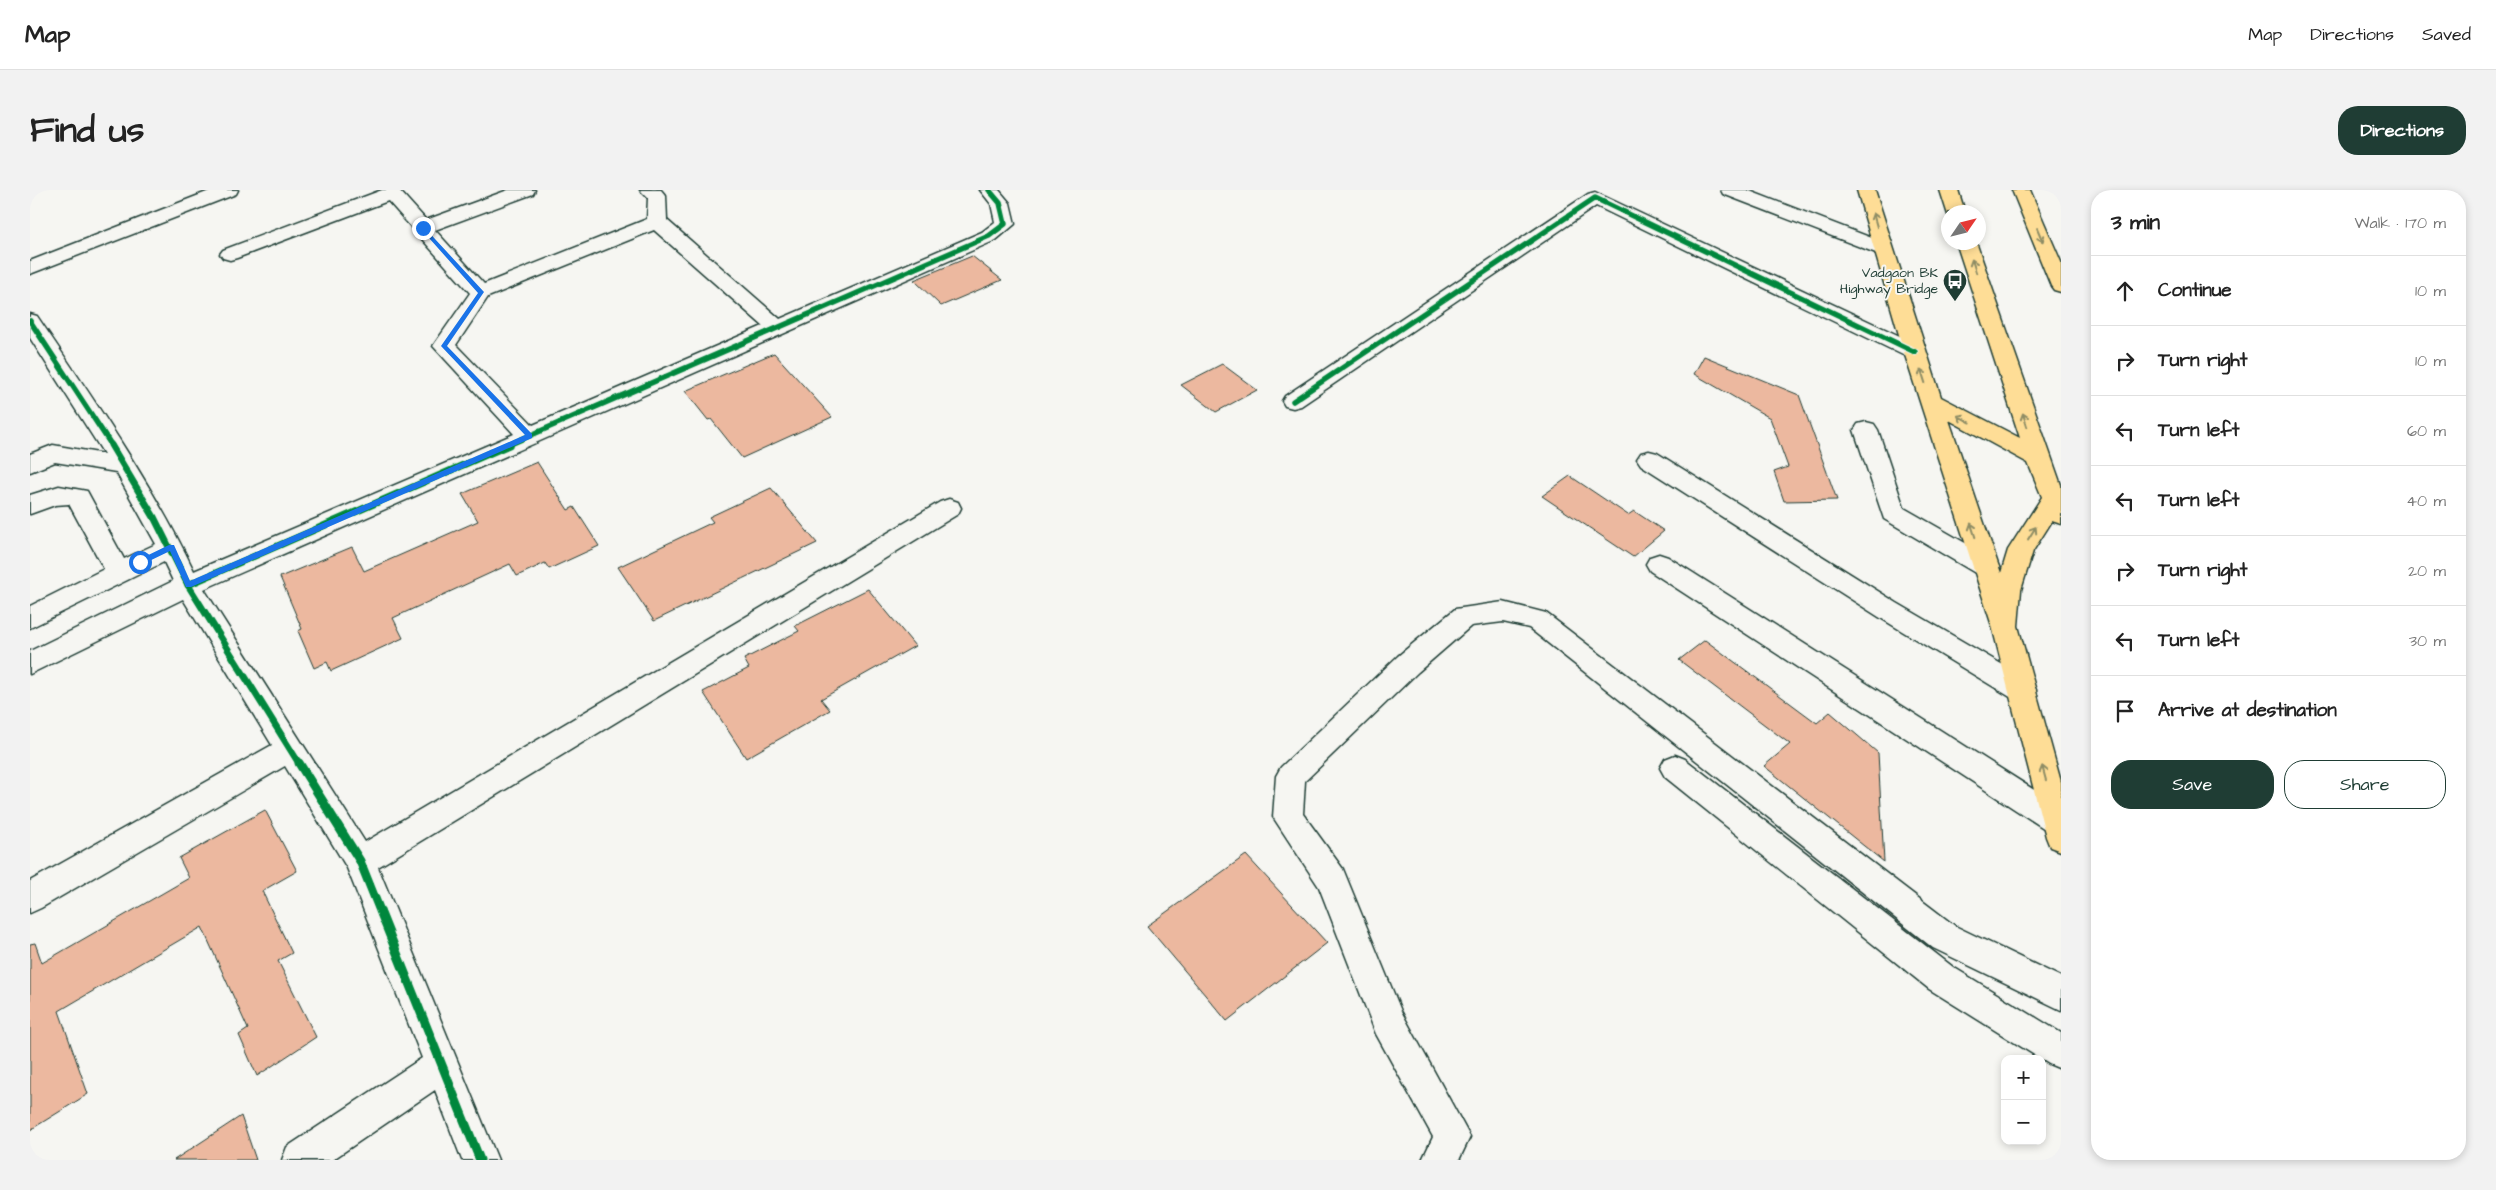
<!DOCTYPE html>
<meta charset="utf-8">
<style>
body{margin:0;font-family:"Architects Daughter",sans-serif;background:#f2f2f2;color:#222}
.controls{position:absolute;right:15px;bottom:15px;display:grid;overflow:hidden;border-radius:10px;box-shadow:0 2px 8px #0003}
.controls button{width:45px;height:45px;display:grid;place-items:center;padding:0;border:0;border-bottom:1px solid #e0e0e0;background:#fff;color:#222;font:25px sans-serif}
.compass{position:absolute;left:1911px;top:15px;width:45px;height:45px;border-radius:50%;background:#fff;box-shadow:0 2px 8px #0003;rotate:55deg}
.stop{position:absolute;width:15px;height:15px;margin:-11px;border:4px solid #1a73e8;border-radius:50%;background:#fff}
.stop.end{background:#1a73e8;border-color:#fff;box-shadow:0 1px 5px #0008}
.list{margin:0;padding:0;list-style:none}
h2{display:flex;justify-content:space-between;align-items:center;height:65px;margin:0;padding:0 20px;font-size:21px}
h2 small{font-size:16px;font-weight:400;color:#767676}
.list li{display:grid;grid-template-columns:32px 1fr auto;gap:15px;align-items:center;box-sizing:border-box;height:70px;padding:0 20px;border-top:1px solid #e0e0e0}
.list b{display:block;font-size:19px;white-space:nowrap}
.list em{font-size:16px;font-style:normal;color:#767676}
.actions{display:flex;gap:10px;padding:15px 20px}
.actions a{flex:1;padding:11px 0;border:1px solid #1f3d34;border-radius:20px;text-align:center;font-size:18px;color:#1f3d34}
.actions .main{background:#1f3d34;color:#fff}
.icon{flex:none;width:28px;height:28px;fill:none;stroke:currentColor;stroke-width:2;stroke-linecap:round;stroke-linejoin:round}
.map{position:relative;flex:none;width:2031px;height:970px;overflow:hidden;border-radius:20px}
header{display:flex;align-items:center;gap:30px;box-sizing:border-box;height:70px;padding:0 25px;background:#fff;border-bottom:1px solid #e0e0e0}
header strong{font-size:24px}
nav{display:flex;gap:28px;margin-inline-start:auto;font-size:18px}
.intro{display:flex;align-items:center;justify-content:space-between;box-sizing:border-box;height:120px;padding:0 30px}
h1{margin:0;font-size:35px}
.button{padding:12px 22px;border-radius:20px;background:#1f3d34;color:#fff;font-size:18px;font-weight:700}
main{display:flex;gap:30px;padding:0 30px}
aside{flex:1;background:#fff;border-radius:20px;box-shadow:0 2px 8px #0003}
.map>svg:first-child{display:block}
.building{fill:#ecb89f;stroke:#1f3d34}
.lines{fill:none;stroke-linecap:round;stroke-linejoin:round}
.minor-casing{stroke:#1f3d34;stroke-width:3}
.highway-casing{stroke:#1f3d34;stroke-width:3}
.minor{fill:#f6f6f2;fill-rule:evenodd}
.highway{fill:#fedd96;fill-rule:evenodd}
.cycleway-far2-casing{stroke:#f6f6f2;stroke-width:8}
.cycleway-far1-casing{stroke:#f6f6f2;stroke-width:10}
.cycleway-casing{stroke:#f6f6f2;stroke-width:12}
.cycleway-far2{stroke:#00873e;stroke-width:5.5}
.cycleway-far1{stroke:#00873e;stroke-width:7}
.cycleway{stroke:#00873e;stroke-width:9}
.oneway{stroke:#8e8d65}
.route{fill:#1a73e8}
.labels{text-anchor:middle;dominant-baseline:central;stroke-width:4;stroke-linejoin:round;paint-order:stroke}
.far-poi-label{font-size:14px;fill:#1f3d34;stroke:#f6f6f2;text-anchor:end}
</style>
<header>
<strong>Map</strong>
<nav><a>Map</a><a>Directions</a><a>Saved</a></nav>
</header>
<div class="intro"><h1>Find us</h1><a class="button">Directions</a></div>
<main>
<div class="map">
<svg width="2031" height="970" viewBox="0 0 2031 970">
<rect width="100%" height="100%" fill="#f6f6f2"/>
<filter id="ink" filterUnits="userSpaceOnUse"><feTurbulence type="fractalNoise" baseFrequency=".02" numOctaves="2"/><feDisplacementMap in="SourceGraphic" scale="10" xChannelSelector="R" yChannelSelector="G"/><feConvolveMatrix kernelMatrix="1 2 1 2 8 2 1 2 1" color-interpolation-filters="sRGB"/></filter>
<g filter="url(#ink)">
<g class="building">
<polygon points="942,66 972,90 911,116 884,90"/>
<polygon points="744,163 802,227 712,268 681,229 678,230 655,201"/>
<polygon points="1674,166 1769,205 1807,310 1754,311 1744,282 1758,277 1740,228 1664,184"/>
<polygon points="1192,174 1227,200 1186,222 1151,195"/>
<polygon points="507,272 538,320 544,317 569,356 519,379 515,373 487,386 480,374 363,428 373,448 301,481 297,472 284,478 268,441 272,439 250,387 322,357 334,381 448,331 432,304"/>
<polygon points="1540,286 1598,325 1604,321 1634,341 1603,367 1512,306"/>
<polygon points="741,298 787,353 624,431 588,377 683,332 679,327"/>
<polygon points="838,399 885,456 791,509 800,520 716,568 673,502 719,478 714,469 769,441 765,436"/>
<polygon points="1675,450 1787,533 1800,522 1848,563 1854,672 1734,576 1760,554 1649,470"/>
<polygon points="235,620 267,681 232,701 262,763 248,771 286,847 227,886 209,845 218,839 172,737 29,821 58,904 0,940 0,754 5,753 12,773 159,688 149,668"/>
<polygon points="1216,665 1297,753 1197,831 1117,736"/>
<polygon points="211,926 226,970 144,970"/>
</g>
<g class="lines">
<defs>
<g id="minor">
<polygon points="182,0 208,0 206,4 0,84 0,71"/>
<path d="M352,0H369L396,30L478,0H505L503,4L405,40L454,94L617,29L618,8L610,0H631L636,6L637,30L750,129L952,42L965,32L961,14L950,0H969L980,13L985,34L966,50L174,399L335,652L910,312L919,309L928,312L931,318L928,324L348,677L468,970H432L405,900L302,970H252L257,957L392,868L317,678L255,576L11,718L0,723V691L242,555L153,409L0,484V461L143,391L134,372L0,438V416L74,379L39,314L25,315L0,324V305L29,296L57,301L94,369L126,354L86,282L25,272L0,282V264L23,255L74,264L0,148V124L7,126C63,209 122,293 164,381L484,244L403,156L440,103L358,11L207,68L200,70L193,68L190,64L193,60ZM624,40L733,136L503,235L426,155L458,107Z"/>
<polygon points="1691,0 1717,0 1860,55 1863,59 1860,63 1846,63 1693,4"/>
<polygon points="1565,2 1893,157 1896,162 1893,167 1885,169 1877,167 1566,16 1271,216 1263,218 1255,216 1252,211 1255,206 1558,4"/>
<polygon points="1836,232 1844,234 1848,240 1874,318 1965,370 1969,377 1965,384 1956,387 1947,384 1854,329 1824,240 1828,234"/>
<polygon points="1619,261 1627,263 1867,413 2002,492 2006,500 2002,508 1992,511 1982,508 1849,427 1611,275 1607,269 1611,263"/>
<polygon points="1629,364 1638,367 2031,617 2031,641 2026,643 2015,639 1620,381 1616,374 1620,367"/>
<polygon points="1473,412 1516,423 1925,736 2031,787 2031,820 1903,758 1499,438 1473,432 1441,436 1388,482 1275,591 1273,624 1313,679 1371,821 1440,947 1429,970 1392,970 1403,947 1346,844 1289,697 1243,627 1246,586 1251,577 1368,466 1425,419"/>
<polygon points="1645,565 1655,569 1923,777 2031,843 2031,879 2019,874 1899,799 1635,587 1630,578 1635,569"/>
</g>
<g id="highway">
<path d="M1827,0H1845L1911,207L1990,248L1926,52H1946L2031,295V334L2022,331L2003,361L1991,400L1988,436L2031,592V661L2020,657L2016,647L1962,436L1874,162ZM1919,230L1998,273L2012,307L1978,360L1971,383Z"/>
<polygon points="1910,0 1928,0 1935,22 1918,22 1918,25"/>
<polygon points="1982,0 2000,0 2031,72 2031,102 2024,100 2021,96"/>
</g>
</defs>
<use href="#minor" class="minor-casing"/>
<use href="#highway" class="highway-casing"/>
<use href="#minor" class="minor"/>
<use href="#highway" class="highway"/>
<defs>
<g id="cycleway-far2">
<polyline points="0,131 82,256"/>
<polyline points="1263,211 1565,8 1885,162"/>
<polyline points="476,256 959,46 975,34 970,13 959,0"/>
</g>
<g id="cycleway-far1">
<polyline points="81,255 124,327 158,395 270,575"/>
<polyline points="158,395 479,255"/>
</g>
<polyline id="cycleway" points="269,573 330,671 450,970"/>
</defs>
<use href="#cycleway-far2" class="cycleway-far2-casing"/>
<use href="#cycleway-far1" class="cycleway-far1-casing"/>
<use href="#cycleway" class="cycleway-casing"/>
<use href="#cycleway-far2" class="cycleway-far2"/>
<use href="#cycleway-far1" class="cycleway-far1"/>
<use href="#cycleway" class="cycleway"/>
</g>
<defs><path id="oneway-shaft" d="M-6 0H5M1.5-3L5.5 0L1.5 3" fill="none" stroke-width="1.6" stroke-linecap="round" stroke-linejoin="round" transform="scale(1.25)"/></defs>
<g class="oneway">
<use href="#oneway-shaft" transform="translate(1845 30) rotate(-106)"/>
<use href="#oneway-shaft" transform="translate(2010 45) rotate(67)"/>
<use href="#oneway-shaft" transform="translate(1944 76) rotate(-108)"/>
<use href="#oneway-shaft" transform="translate(1893 186) rotate(-108)"/>
<use href="#oneway-shaft" transform="translate(1934 229) rotate(-152)"/>
<use href="#oneway-shaft" transform="translate(1995 230) rotate(-108)"/>
<use href="#oneway-shaft" transform="translate(1943 340) rotate(-108)"/>
<use href="#oneway-shaft" transform="translate(2002 343) rotate(-58)"/>
<use href="#oneway-shaft" transform="translate(2014 583) rotate(-105)"/>
</g>
</g>
<polygon class="route" points="393,36 454,102 417,156 502,244 502,248 161,397 156,397 140,361 113,374 108,374 108,370 139,355 144,355 160,391 495,245 411,156 448,103 391,39"/>
<defs>
<symbol id="bus-pin" viewBox="-11 -11 22 30"><path d="M0 17L-7.5 6A9.5 9.5 0 1 1 7.5 6Z" fill="#1f3d34" stroke="#f6f6f2"/><path d="M-5-6H5V4H4V6H2V4H-2V6H-4V4H-5ZM-3.5-4V0h7V-4ZM-3.5 1.2v1.5H-2V1.2ZM2 1.2v1.5H3.5V1.2Z" fill="#fff"/></symbol>
</defs>
<g fill-rule="evenodd">
<use href="#bus-pin" x="1911" y="77" width="28" height="38"/>
</g>
<g class="labels">
<g class="far-poi-label">
<text x="1908" y="83">Vadgaon BK<tspan x="1908" dy="16">Highway Bridge</tspan></text>
</g>
</g>
</svg>
<div class="controls">
<button>+</button>
<button>−</button>
</div>
<svg class="compass" viewBox="-18 -18 36 36"><path d="M0-13l5 13h-10z" fill="#e53935"/><path d="M0 13l5-13h-10z" fill="#767676"/></svg>
<div class="stop" style="left:110px;top:372px"></div>
<div class="stop end" style="left:393px;top:38px"></div>
</div>
<aside>
<h2>3 min<small>Walk · 170 m</small></h2>
<ul class="list">
<li><svg class="icon" aria-label="ahead" viewBox="0 0 24 24"><path d="M12 20V5M6 11l6-6 6 6"/></svg><div><b>Continue</b></div><em>10 m</em></li>
<li><svg class="icon" aria-label="right" viewBox="0 0 24 24"><path d="M7 20v-9h11M14 6l5 5-5 5"/></svg><div><b>Turn right</b></div><em>10 m</em></li>
<li><svg class="icon" aria-label="left" viewBox="0 0 24 24"><path d="M17 20v-9H6M10 6l-5 5 5 5"/></svg><div><b>Turn left</b></div><em>60 m</em></li>
<li><svg class="icon" aria-label="left" viewBox="0 0 24 24"><path d="M17 20v-9H6M10 6l-5 5 5 5"/></svg><div><b>Turn left</b></div><em>40 m</em></li>
<li><svg class="icon" aria-label="right" viewBox="0 0 24 24"><path d="M7 20v-9h11M14 6l5 5-5 5"/></svg><div><b>Turn right</b></div><em>20 m</em></li>
<li><svg class="icon" aria-label="left" viewBox="0 0 24 24"><path d="M17 20v-9H6M10 6l-5 5 5 5"/></svg><div><b>Turn left</b></div><em>30 m</em></li>
<li><svg class="icon" aria-label="arrive" viewBox="0 0 24 24"><path d="M6 21V4h12l-3 4 3 4H6"/></svg><div><b>Arrive at destination</b></div></li>
</ul>
<div class="actions"><a class="main">Save</a><a>Share</a></div>
</aside>
</main>
